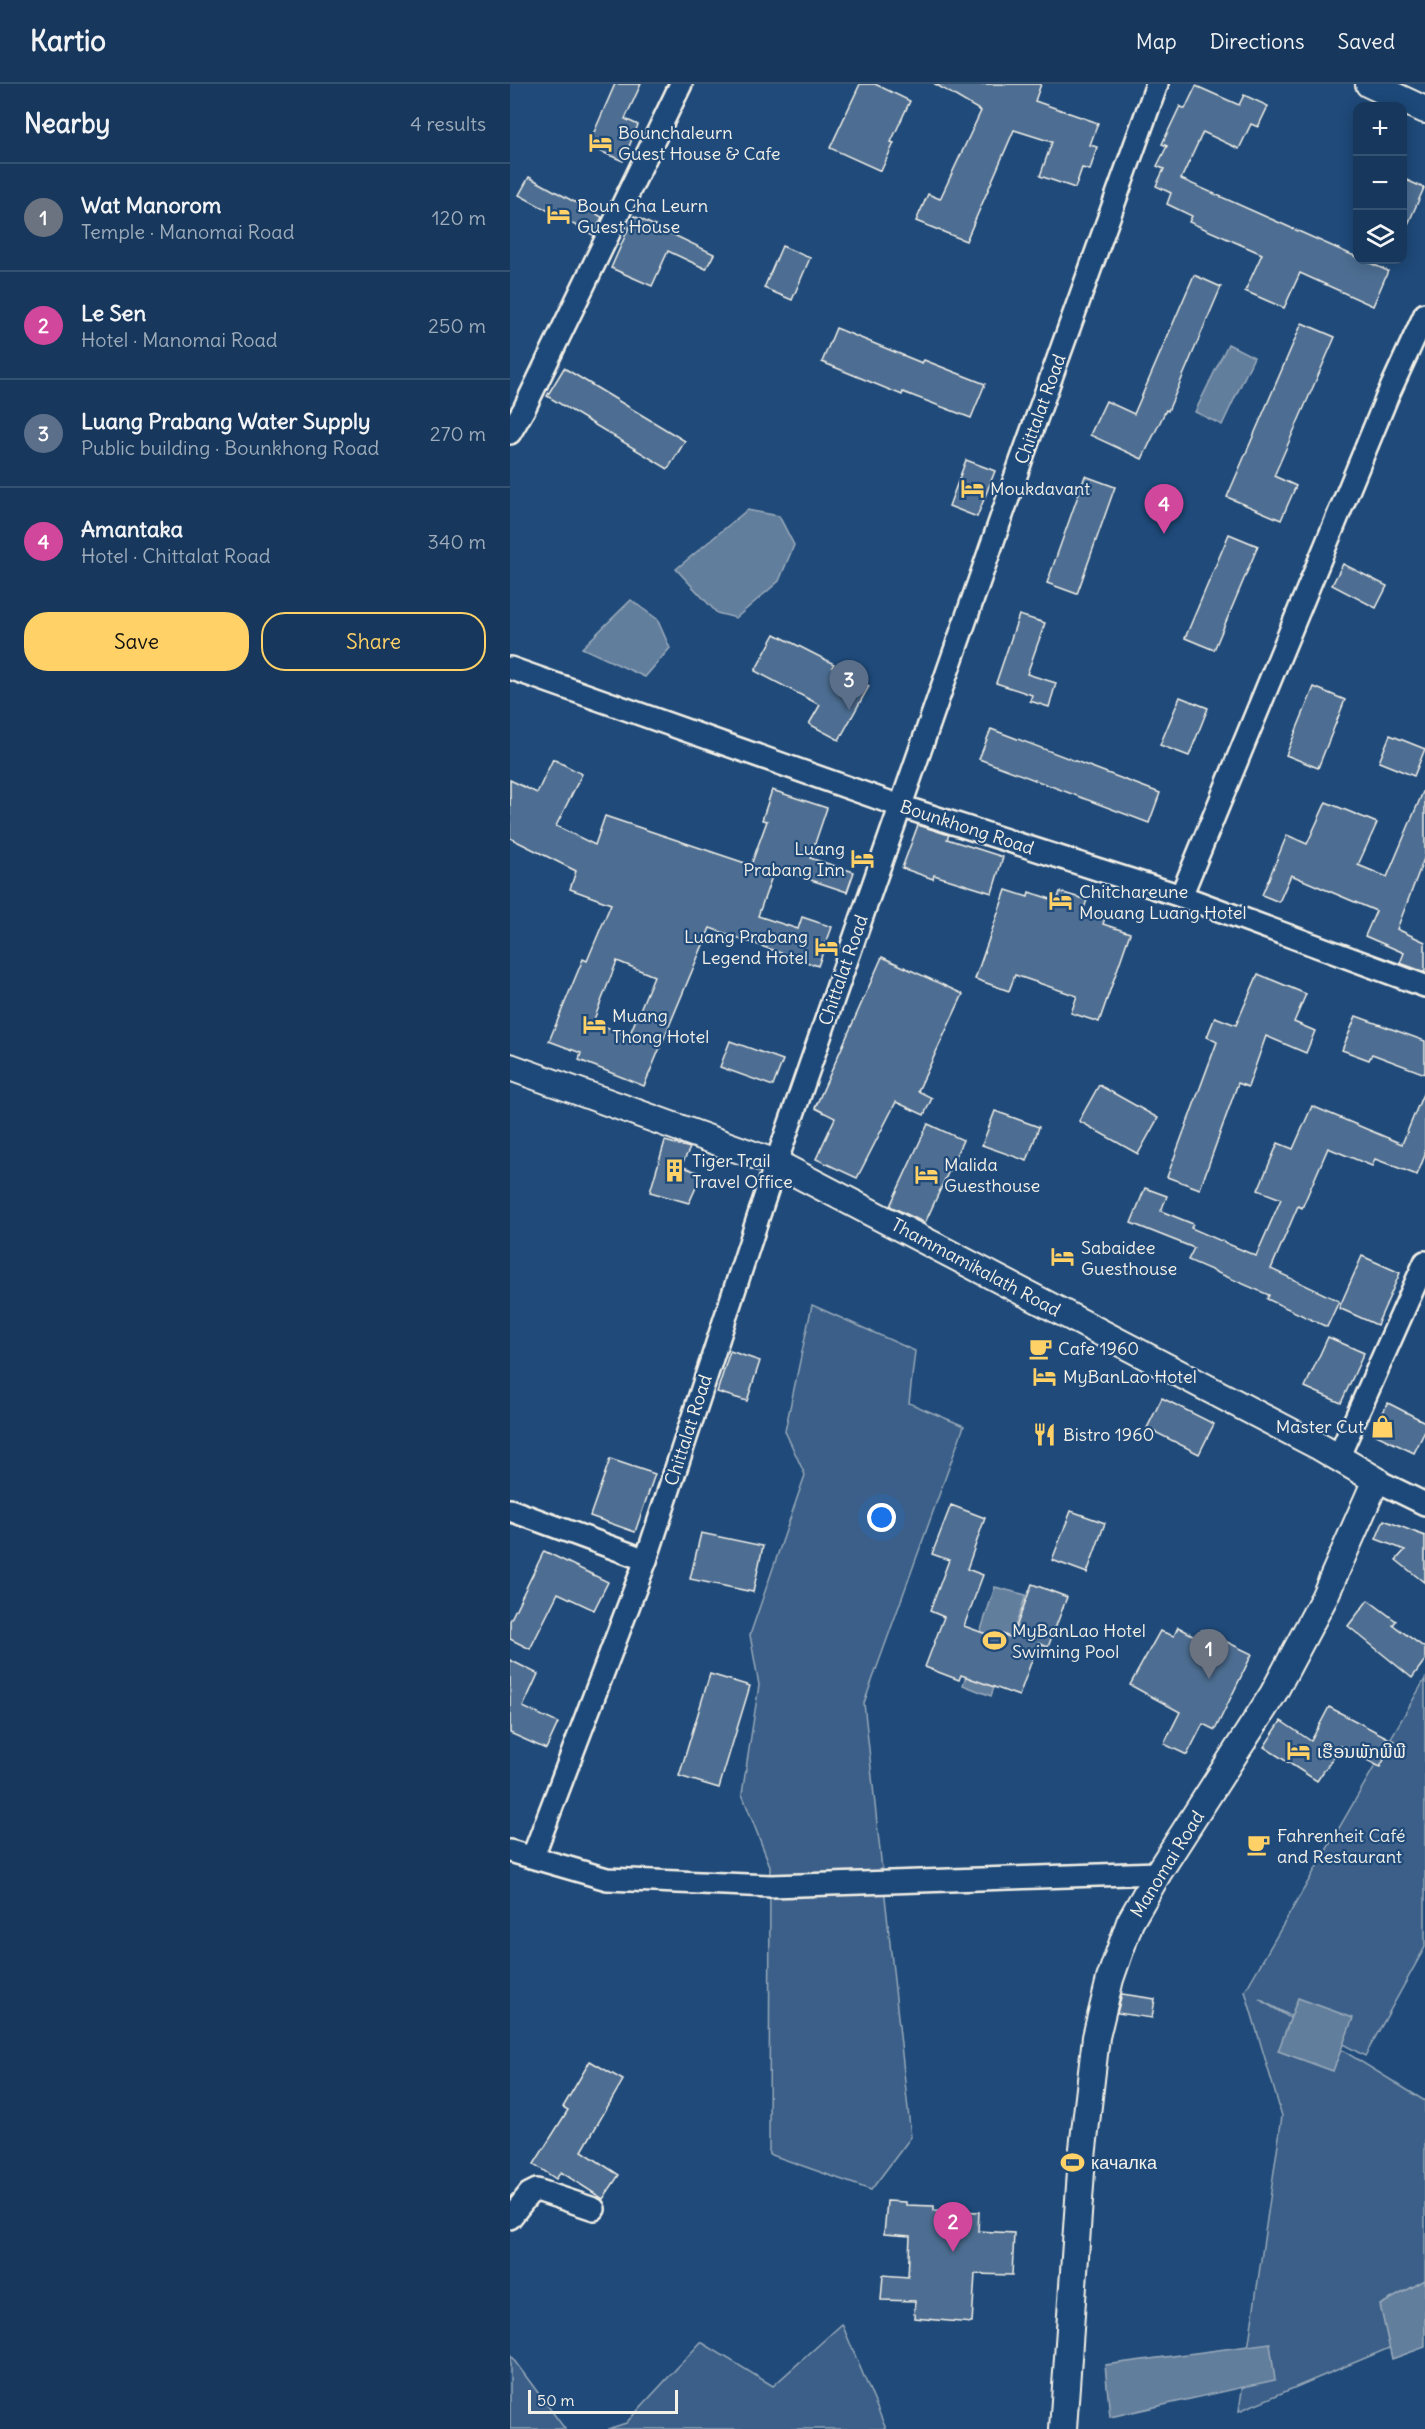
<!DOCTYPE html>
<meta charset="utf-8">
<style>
body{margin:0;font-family:Delius,"Noto Sans Lao",sans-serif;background:#244365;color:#f1f3f6}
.controls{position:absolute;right:18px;top:18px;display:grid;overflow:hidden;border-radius:12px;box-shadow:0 3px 15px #0003}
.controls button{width:54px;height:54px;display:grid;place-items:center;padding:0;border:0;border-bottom:2px solid #365272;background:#17385c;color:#f1f3f6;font:30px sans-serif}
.scale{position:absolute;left:18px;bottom:15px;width:150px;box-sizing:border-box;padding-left:6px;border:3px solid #f4f1e8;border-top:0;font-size:16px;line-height:21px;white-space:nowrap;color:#f4f1e8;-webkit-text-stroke:4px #1f4a7a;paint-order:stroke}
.you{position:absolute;left:372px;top:1434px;width:21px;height:21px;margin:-15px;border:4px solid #fff;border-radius:50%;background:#1a73e8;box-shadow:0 0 0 9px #1a73e833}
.badge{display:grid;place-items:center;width:39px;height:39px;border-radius:50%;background:#ffd166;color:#fff;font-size:20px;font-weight:700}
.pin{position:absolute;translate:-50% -50px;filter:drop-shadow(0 2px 3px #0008)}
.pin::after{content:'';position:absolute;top:32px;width:21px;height:18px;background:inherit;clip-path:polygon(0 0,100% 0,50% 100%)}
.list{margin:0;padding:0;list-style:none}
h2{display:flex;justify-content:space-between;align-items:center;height:78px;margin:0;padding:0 24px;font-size:26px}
h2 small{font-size:20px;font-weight:400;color:#9eacbb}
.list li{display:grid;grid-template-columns:39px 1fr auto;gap:18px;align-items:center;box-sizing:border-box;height:108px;padding:0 24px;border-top:2px solid #365272}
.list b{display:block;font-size:22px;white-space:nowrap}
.list p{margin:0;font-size:20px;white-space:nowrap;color:#9eacbb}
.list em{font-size:20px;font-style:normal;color:#9eacbb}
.actions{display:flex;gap:12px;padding:18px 24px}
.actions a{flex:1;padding:14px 0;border:2px solid #ffd166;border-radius:24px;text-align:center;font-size:21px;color:#ffd166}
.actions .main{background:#ffd166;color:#111}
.icon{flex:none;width:33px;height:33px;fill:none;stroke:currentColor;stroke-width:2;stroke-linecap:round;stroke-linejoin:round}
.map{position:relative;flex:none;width:915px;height:2345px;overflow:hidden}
header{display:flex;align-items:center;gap:36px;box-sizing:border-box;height:84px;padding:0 30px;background:#17385c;border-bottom:2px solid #365272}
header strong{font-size:28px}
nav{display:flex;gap:33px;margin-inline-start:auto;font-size:21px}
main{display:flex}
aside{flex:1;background:#17385c}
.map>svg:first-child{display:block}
.green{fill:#3a5f88;stroke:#97a8b8;stroke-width:1.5}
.water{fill:#627e9d;stroke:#9cacbb;stroke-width:1.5}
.building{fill:#4d6e92;stroke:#f4f1e8;stroke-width:1.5;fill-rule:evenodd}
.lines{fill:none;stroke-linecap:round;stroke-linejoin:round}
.minor-casing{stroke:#f4f1e8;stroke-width:26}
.tertiary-casing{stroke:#f4f1e8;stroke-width:30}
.minor{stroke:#1f4a7a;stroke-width:21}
.tertiary{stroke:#1f4a7a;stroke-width:26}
.labels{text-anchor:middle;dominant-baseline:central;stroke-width:4.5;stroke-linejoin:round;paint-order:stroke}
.poi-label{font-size:18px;fill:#f4f1e8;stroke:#1f4a7a;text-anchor:start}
.street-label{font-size:18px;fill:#f4f1e8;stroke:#1f4a7a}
</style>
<header>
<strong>Kartio</strong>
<nav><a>Map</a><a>Directions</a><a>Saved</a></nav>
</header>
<main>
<aside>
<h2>Nearby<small>4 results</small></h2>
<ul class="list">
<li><span class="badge" style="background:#6b7280">1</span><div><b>Wat Manorom</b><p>Temple · Manomai Road</p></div><em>120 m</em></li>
<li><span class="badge" style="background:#d1479c">2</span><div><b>Le Sen</b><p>Hotel · Manomai Road</p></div><em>250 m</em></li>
<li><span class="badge" style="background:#5c6f8a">3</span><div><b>Luang Prabang Water Supply</b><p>Public building · Bounkhong Road</p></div><em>270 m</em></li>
<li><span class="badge" style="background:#d1479c">4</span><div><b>Amantaka</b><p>Hotel · Chittalat Road</p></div><em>340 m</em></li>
</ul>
<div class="actions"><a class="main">Save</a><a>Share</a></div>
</aside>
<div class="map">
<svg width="915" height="2345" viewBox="0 0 915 2345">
<rect width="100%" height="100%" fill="#1f4a7a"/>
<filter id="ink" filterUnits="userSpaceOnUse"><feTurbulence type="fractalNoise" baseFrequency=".0167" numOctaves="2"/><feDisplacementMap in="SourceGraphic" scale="12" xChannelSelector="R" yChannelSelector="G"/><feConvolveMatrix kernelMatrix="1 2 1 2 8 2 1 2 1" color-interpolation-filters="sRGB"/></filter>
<g filter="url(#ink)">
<g class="green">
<polygon points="302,1221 405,1267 399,1319 454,1342 354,1619 401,2053 361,2106 259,2070 260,1782 232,1710 249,1601 240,1551 295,1391 275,1347"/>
<polygon points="915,1595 915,1863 855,1972 749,1915 915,2017 915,2249 729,2327 772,2032 735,1907"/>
<polygon points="332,2240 376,2345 98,2345 116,2339 191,2258 263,2302"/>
<polygon points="0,2271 55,2345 0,2345"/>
</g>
<g class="water">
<polygon points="718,260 744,273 712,341 685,328"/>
<polygon points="237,426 269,432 284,461 269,497 226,534 207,529 166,485"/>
<polygon points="121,516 147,535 160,564 135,593 72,564"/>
<polygon points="485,1503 516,1511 481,1612 453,1601"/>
<polygon points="788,1914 843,1934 823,1987 768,1967"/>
<polygon points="915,2196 915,2263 882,2275 870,2221"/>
<polygon points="760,2259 765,2296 600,2333 595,2281"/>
</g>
<g class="building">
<polygon points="105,0 131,0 115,35 128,41 113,77 78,62"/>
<polygon points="350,0 365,0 400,17 381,58 384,59 371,87 320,64"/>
<polygon points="425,0 531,0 525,17 588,39 580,61 587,63 580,86 572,84 565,104 530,92 542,58 504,46 456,157 406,137 418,110 430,115 471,27"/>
<polygon points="686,2 729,21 734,11 758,22 748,43 741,40 729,65 693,48 671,95 878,187 863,222 790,189 774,224 735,207 752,170 679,138 682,132 657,120 661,109 646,102 654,85 647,82 657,62 652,60 670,22 675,25"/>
<polygon points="19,93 92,133 83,151 9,111"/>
<polygon points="892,94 914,104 892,154"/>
<polygon points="124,132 204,170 196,185 158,167 142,202 101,184"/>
<polygon points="272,162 300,174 282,216 254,204"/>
<polygon points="684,191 711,203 658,327 656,326 632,375 580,351 596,317 624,330"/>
<polygon points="792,239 825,253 764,392 786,402 771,436 717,413"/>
<polygon points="326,244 412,279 414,276 475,300 461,334 393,308 392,311 312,278"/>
<polygon points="54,284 175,357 158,385 37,312"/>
<polygon points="456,376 485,387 467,433 439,422"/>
<polygon points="575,392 605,403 567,510 537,499"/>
<polygon points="719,450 748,462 704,566 675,554"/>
<polygon points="833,480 877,502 866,524 822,501"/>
<polygon points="509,531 535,539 517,590 546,599 539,623 520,617 522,611 486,599"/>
<polygon points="265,550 324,580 322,583 359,602 329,656 299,640 310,621 245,587"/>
<polygon points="804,603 835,616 808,684 776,671"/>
<polygon points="670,613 698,624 679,672 650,661"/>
<polygon points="481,645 650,709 639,739 469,675"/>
<polygon points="880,651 915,665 904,692 869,678"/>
<path d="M43,675L72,690L46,742L85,761L95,732L241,781L257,737L252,736L262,706L317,724L300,774L344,788L337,808L265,784L248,832L288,845L292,833L322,843L308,882L200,844L134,1002L69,976L71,969L39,957L73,875L77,877L101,820L60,805L66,787L0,754V696L27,709ZM107,877L144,892L119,952L83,938Z"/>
<polygon points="915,703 915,772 887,845 915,858 915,888 890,879 894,869 855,852 866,827 781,791 769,818 752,811 777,751 797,760 816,718 867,739 848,781 877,793"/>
<polygon points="408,741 439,751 437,755 493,773 482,809 424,791 423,795 392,784"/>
<polygon points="496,806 518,813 519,808 547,817 550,808 577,816 573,827 595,834 593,840 620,849 589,938 561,929 567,912 505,891 499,907 465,895"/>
<polygon points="372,873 453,910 408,1007 422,1014 414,1031 386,1018 347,1094 306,1075 325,1034 305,1024"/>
<polygon points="748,890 796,910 784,938 805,947 796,969 756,952 738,1003 728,999 690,1105 657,1093 707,958 697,953 705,933 726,941"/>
<polygon points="846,932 915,957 915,990 862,970 859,976 832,966"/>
<polygon points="220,957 273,976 263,1002 210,983"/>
<polygon points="589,1001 648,1034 628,1070 569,1037"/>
<polygon points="915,1005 915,1071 907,1091 865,1075 862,1082 818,1064 792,1124 788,1122 761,1185 829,1217 817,1243 757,1215 759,1211 678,1176 684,1164 621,1139 635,1104 657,1112 651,1127 683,1140 681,1144 746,1172 771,1115 748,1106 768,1059 783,1065 802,1022 892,1060"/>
<polygon points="485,1027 529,1043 517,1077 472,1061"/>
<polygon points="418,1040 453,1056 415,1139 380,1122"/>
<polygon points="155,1057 180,1064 171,1082 192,1090 179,1119 140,1108"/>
<polygon points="852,1172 890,1189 867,1241 829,1224"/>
<polygon points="818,1253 854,1269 831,1319 795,1303"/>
<polygon points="220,1267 250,1277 237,1317 207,1308"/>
<polygon points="652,1314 704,1340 689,1370 637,1344"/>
<polygon points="878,1319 915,1338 915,1347 904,1369 862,1349"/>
<polygon points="100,1375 145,1390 125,1448 80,1432"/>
<polygon points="441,1421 475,1434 457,1485 473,1491 454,1542 490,1555 492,1550 502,1554 522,1500 557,1513 538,1563 528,1559 509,1612 451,1591 449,1596 415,1583 434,1533 420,1527 439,1476 422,1470"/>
<polygon points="561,1427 595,1439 577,1489 542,1476"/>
<polygon points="874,1436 915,1452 915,1499 886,1476 895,1466 866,1455"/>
<polygon points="191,1449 253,1462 243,1508 180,1495"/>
<polygon points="34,1467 98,1498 84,1526 48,1509 20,1565 0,1555 0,1537"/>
<polygon points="858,1516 886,1537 883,1541 915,1564 915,1576 902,1594 838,1542"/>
<polygon points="668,1543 688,1554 692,1546 742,1570 705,1646 693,1640 677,1671 654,1660 670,1628 620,1601 650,1547 664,1552"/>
<polygon points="0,1576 28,1590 13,1623 48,1639 36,1665 0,1649"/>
<polygon points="200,1590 240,1602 209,1704 169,1692"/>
<polygon points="819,1623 884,1657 870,1683 831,1662 807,1697 754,1663 771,1637 801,1657"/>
<polygon points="612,1910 645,1915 642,1934 607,1929"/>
<polygon points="80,1977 113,1996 72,2067 109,2091 93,2115 51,2088 46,2095 24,2080 58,2026 53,2023"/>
<polygon points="377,2117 396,2118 396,2121 424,2122 424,2126 469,2128 468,2147 504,2149 502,2191 465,2190 462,2239 404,2234 405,2217 371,2216 373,2191 398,2193 400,2152 374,2150"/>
</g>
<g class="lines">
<defs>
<g id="minor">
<polyline points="0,349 14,325 171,0"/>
<polyline points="0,584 390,722 671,812 915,902"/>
<polyline points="671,812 877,313 915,230"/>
<polyline points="828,1374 915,1178"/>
<polyline points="866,1396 915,1420"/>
<polyline points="0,1426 136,1476"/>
<polyline points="0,1767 97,1795 261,1802 648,1789"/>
<polyline points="23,1772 136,1476 266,1079 511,377 647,0"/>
<polyline points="0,2134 19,2110 27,2106 84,2125"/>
</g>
<g id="tertiary">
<polyline points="859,0 915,26"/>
<polyline points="0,983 266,1079 810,1363 866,1396 814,1514 763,1610 648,1789 620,1838 600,1895 586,1953 572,2073 553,2345"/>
</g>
</defs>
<use href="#minor" class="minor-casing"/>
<use href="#tertiary" class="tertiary-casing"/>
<use href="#minor" class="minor"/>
<use href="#tertiary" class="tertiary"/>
</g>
</g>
<defs>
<symbol id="hotel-bare" viewBox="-9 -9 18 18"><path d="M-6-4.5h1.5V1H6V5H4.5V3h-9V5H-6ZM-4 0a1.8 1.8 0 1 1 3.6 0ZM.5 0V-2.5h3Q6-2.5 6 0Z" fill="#ffd166" stroke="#1f4a7a" stroke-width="2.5" paint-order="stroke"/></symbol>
<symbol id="building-bare" viewBox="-9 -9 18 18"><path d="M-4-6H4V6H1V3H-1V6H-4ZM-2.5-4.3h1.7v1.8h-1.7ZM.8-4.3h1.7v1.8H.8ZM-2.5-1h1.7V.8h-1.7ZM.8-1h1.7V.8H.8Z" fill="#ffd166" stroke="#1f4a7a" stroke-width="2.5" paint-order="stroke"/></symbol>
<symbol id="cafe-bare" viewBox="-9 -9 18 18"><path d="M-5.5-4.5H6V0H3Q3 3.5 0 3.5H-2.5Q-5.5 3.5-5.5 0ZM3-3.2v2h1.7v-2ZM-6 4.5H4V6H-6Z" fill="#ffd166" stroke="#1f4a7a" stroke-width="2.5" paint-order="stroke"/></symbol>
<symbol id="shop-bare" viewBox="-9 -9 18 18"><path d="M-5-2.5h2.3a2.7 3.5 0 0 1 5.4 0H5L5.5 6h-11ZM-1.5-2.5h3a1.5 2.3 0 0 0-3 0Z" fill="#ffd166" stroke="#1f4a7a" stroke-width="2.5" paint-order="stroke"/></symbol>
<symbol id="restaurant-bare" viewBox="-9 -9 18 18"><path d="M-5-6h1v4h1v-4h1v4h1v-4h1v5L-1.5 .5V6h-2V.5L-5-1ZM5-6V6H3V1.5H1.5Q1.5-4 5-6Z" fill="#ffd166" stroke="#1f4a7a" stroke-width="2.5" paint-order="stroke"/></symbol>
<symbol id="stadium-bare" viewBox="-9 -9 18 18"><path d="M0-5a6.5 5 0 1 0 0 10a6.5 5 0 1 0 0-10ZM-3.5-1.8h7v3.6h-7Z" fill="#ffd166" stroke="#1f4a7a" stroke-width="2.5" paint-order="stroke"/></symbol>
</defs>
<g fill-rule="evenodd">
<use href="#hotel-bare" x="74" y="42" width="33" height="33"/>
<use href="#hotel-bare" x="32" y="114" width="33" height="33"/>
<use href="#hotel-bare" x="446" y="388" width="33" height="33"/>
<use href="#hotel-bare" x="336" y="758" width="33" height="33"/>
<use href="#hotel-bare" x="534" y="800" width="33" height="33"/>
<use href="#hotel-bare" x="300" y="846" width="33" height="33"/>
<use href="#hotel-bare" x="68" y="924" width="33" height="33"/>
<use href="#building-bare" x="148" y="1070" width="33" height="33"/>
<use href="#hotel-bare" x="400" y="1074" width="33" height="33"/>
<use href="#hotel-bare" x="536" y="1156" width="33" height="33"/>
<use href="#cafe-bare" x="514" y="1248" width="33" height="33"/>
<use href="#hotel-bare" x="518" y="1276" width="33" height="33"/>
<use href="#shop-bare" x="856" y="1326" width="33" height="33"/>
<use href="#restaurant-bare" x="518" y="1334" width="33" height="33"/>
<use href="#stadium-bare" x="468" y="1540" width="33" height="33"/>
<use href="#hotel-bare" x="772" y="1650" width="33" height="33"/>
<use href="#cafe-bare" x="732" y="1744" width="33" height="33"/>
<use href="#stadium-bare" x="546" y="2062" width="33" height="33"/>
</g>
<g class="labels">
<g class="poi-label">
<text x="108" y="48">Bounchaleurn<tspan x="108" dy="21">Guest House &amp; Cafe</tspan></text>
<text x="67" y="121">Boun Cha Leurn<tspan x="67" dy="21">Guest House</tspan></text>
<text x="480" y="404">Moukdavant</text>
<text x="335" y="764" text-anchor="end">Luang<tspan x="335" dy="21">Prabang Inn</tspan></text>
<text x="569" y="807">Chitchareune<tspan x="569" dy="21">Mouang Luang Hotel</tspan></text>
<text x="298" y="852" text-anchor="end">Luang Prabang<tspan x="298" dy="21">Legend Hotel</tspan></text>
<text x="102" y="931">Muang<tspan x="102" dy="21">Thong Hotel</tspan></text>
<text x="182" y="1076">Tiger Trail<tspan x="182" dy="21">Travel Office</tspan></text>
<text x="434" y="1080">Malida<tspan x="434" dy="21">Guesthouse</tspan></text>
<text x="571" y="1163">Sabaidee<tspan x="571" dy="21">Guesthouse</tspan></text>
<text x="548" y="1264">Cafe 1960</text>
<text x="553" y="1292">MyBanLao Hotel</text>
<text x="854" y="1342" text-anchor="end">Master Cut</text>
<text x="553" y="1350">Bistro 1960</text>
<text x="502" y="1546">MyBanLao Hotel<tspan x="502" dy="21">Swiming Pool</tspan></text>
<text x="807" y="1667">ເຮືອນພັກພີພີ</text>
<text x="767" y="1751">Fahrenheit Café<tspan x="767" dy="21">and Restaurant</tspan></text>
<text x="581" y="2078">качалка</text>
</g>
<g class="street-label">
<text transform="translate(530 325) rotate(-70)">Chittalat Road</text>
<text transform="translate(457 743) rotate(18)">Bounkhong Road</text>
<text transform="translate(333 886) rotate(-71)">Chittalat Road</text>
<text transform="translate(466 1183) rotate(28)">Thammamikalath Road</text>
<text transform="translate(178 1346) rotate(-72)">Chittalat Road</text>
<text transform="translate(657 1780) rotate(-58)">Manomai Road</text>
</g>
</g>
</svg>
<div class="controls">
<button>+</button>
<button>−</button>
<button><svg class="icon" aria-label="layers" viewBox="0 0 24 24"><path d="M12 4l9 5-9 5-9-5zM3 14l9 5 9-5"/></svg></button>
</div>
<div class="scale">50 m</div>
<div class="you"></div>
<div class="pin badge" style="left:699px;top:1595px;background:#6b7280">1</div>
<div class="pin badge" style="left:443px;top:2168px;background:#d1479c">2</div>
<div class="pin badge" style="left:339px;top:626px;background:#5c6f8a">3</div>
<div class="pin badge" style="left:654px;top:450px;background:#d1479c">4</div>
</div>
</main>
